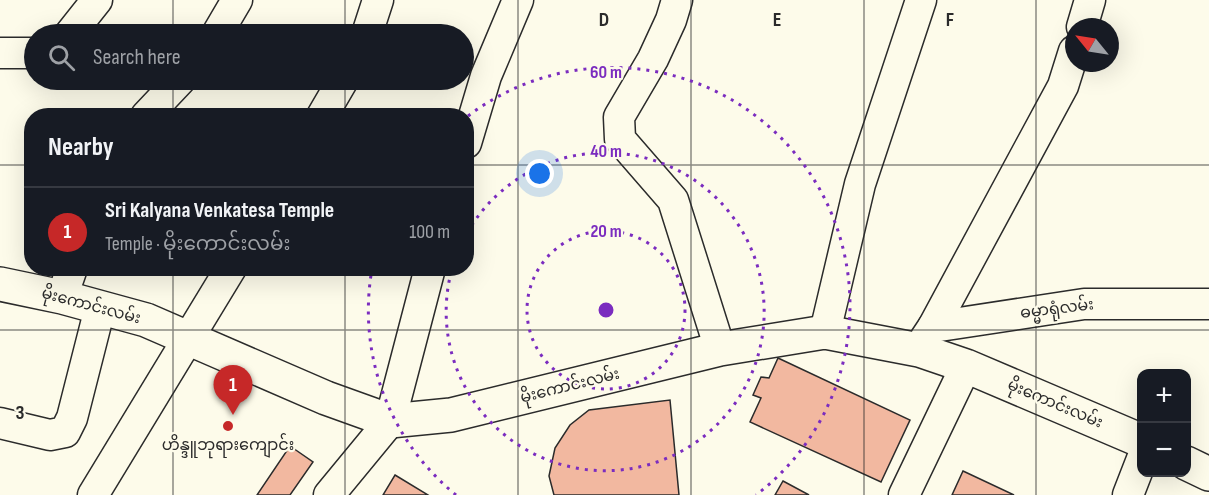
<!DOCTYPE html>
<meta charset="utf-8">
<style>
body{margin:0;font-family:"Sofia Sans Condensed","Noto Sans Myanmar",sans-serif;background:#242831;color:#f1f3f6}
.controls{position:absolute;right:18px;bottom:18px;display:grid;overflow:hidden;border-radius:12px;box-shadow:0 6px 24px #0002}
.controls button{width:54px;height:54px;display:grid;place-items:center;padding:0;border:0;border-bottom:2px solid #363941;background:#171b24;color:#f1f3f6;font:30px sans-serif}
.compass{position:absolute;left:1065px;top:18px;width:54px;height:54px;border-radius:50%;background:#171b24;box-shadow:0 6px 24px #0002;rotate:300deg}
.you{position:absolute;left:540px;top:174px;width:21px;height:21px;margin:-15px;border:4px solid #fff;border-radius:50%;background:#1a73e8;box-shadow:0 0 0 9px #1a73e833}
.badge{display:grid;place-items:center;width:39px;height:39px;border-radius:50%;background:#c62828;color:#fff;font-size:20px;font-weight:700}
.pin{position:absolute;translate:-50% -50px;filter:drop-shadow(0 2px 3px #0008)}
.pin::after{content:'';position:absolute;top:32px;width:21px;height:18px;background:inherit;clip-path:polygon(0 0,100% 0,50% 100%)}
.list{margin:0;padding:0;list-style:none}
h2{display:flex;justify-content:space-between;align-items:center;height:78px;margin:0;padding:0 24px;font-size:26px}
h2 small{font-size:20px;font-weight:400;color:#9ea1a6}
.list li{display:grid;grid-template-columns:39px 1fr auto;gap:18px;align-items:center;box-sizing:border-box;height:90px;padding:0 24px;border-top:2px solid #363941}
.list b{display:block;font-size:22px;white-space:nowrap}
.list p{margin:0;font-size:20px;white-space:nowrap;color:#9ea1a6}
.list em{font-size:20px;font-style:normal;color:#9ea1a6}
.icon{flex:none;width:33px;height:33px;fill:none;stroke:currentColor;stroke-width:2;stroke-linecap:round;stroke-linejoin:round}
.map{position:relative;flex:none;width:1209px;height:495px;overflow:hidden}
.search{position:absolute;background:#171b24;box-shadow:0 6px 24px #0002;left:24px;top:24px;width:450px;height:66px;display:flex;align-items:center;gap:15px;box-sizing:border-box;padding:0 21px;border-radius:33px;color:#9ea1a6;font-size:22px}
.panel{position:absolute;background:#171b24;box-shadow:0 6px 24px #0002;left:24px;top:108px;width:450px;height:168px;border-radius:24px}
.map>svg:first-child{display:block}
.building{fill:#f2b8a0;stroke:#2b2b2b;stroke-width:1.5}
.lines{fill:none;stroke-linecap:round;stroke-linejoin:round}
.minor-casing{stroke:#2b2b2b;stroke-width:33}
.major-casing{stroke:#2b2b2b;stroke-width:36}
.minor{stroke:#fdfbea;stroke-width:30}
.major{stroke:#fdfbea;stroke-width:33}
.grid{fill:none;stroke:#2b2b2b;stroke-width:1.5;stroke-opacity:0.55}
.ring{fill:none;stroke:#7b2cbf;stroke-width:3;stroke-dasharray:3 6}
.poi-dot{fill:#c62828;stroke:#fdfbea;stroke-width:2}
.labels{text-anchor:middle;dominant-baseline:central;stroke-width:4.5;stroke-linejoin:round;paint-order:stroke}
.street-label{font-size:16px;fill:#2b2b2b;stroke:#fdfbea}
.poi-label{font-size:16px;fill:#2b2b2b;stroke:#fdfbea}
.grid-label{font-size:20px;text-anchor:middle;font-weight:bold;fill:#2b2b2b;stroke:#fdfbea;stroke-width:4.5;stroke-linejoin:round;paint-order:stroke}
.centre{fill:#7b2cbf;stroke:#fdfbea;stroke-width:3}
.ring-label{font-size:18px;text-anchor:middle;font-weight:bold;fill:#7b2cbf;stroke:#fdfbea;stroke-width:4.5;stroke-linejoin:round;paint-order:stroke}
</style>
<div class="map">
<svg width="1209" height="495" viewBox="0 0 1209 495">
<rect width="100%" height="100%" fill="#fdfbea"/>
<g class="building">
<polygon points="778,358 910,420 881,482 750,422 761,398 753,395 761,377 769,378"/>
<polygon points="670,400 679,495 554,495 549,476 555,448 570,425 589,410"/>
<polygon points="290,446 313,462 290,495 257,495"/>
<polygon points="963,471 1014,495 952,495"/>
<polygon points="395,475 428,495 383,495"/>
<polygon points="783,481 809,495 775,495"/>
</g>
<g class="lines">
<defs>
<g id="minor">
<polyline points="677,0 671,20 653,59 619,117 620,139 673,200 720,349"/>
<polyline points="1082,27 1090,0"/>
<polyline points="70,34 97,0"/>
<polyline points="217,34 237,0"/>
<polyline points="367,34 378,0"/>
<polyline points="0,53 34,53"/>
<polyline points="146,116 180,80"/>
<polyline points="322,116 343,80"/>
<polyline points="466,143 486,76 518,0"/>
<polyline points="62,297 72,268"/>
<polyline points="933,327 1063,86 1074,51"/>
<polyline points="825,332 860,184 921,0"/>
<polyline points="925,339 933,327 1084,304 1209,304"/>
<polyline points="0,423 50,435 65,432 72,418 100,308"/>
<polyline points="93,495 231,268"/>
<polyline points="329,495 390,421 430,268"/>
<polyline points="904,495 966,366"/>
<polyline points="1128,495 1142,459"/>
</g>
<g id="major">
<polyline points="0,284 62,297 146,320 326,398 390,421 451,415 720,349 825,332 919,350 966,366 1142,441"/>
<polyline points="1186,463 1209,474"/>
</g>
</defs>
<use href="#minor" class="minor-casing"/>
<use href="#major" class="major-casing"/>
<use href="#minor" class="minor"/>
<use href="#major" class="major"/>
</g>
<path class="grid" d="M173,0V34M345,0V34M518,0V495M691,0V495M864,0V495M1036,0V495M173,80V116M345,80V116M0,165H32M466,165H1209M173,268V495M345,268V495M0,330H1209"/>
<g class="ring">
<circle cx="606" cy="310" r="79"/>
<path d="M467 233A159 159 0 1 1 452 269"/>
<path d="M456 495A238 238 0 0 1 372 269M468 116A238 238 0 0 1 756 495"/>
</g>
<circle class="poi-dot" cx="228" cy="426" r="6"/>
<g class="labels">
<g class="street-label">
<text transform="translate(91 306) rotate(15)">မိုးကောင်းလမ်း</text>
<text transform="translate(1057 309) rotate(-7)">ဓမ္မာရုံလမ်း</text>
<text transform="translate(570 386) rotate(-14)">မိုးကောင်းလမ်း</text>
<text transform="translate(1055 404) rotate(23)">မိုးကောင်းလမ်း</text>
</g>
<g class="poi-label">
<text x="228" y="445">ဟိန္ဒူဘုရားကျောင်း</text>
</g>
</g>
<g class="grid-label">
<text x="604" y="26">D</text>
<text x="777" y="26">E</text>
<text x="950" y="26">F</text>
<text x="20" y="419">3</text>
</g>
<circle cx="606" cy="310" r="9" class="centre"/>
<g class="ring-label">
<text x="606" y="78">60 m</text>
<text x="606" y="157">40 m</text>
<text x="606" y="237">20 m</text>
</g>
</svg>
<div class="controls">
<button>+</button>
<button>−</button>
</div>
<svg class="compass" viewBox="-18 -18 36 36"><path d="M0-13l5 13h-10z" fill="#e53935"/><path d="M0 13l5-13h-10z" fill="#9ea1a6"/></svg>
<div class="you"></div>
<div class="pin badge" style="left:233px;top:415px">1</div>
<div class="search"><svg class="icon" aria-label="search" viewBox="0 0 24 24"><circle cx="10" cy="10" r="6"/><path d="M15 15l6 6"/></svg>Search here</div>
<section class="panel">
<h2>Nearby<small></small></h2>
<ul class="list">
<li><span class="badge">1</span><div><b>Sri Kalyana Venkatesa Temple</b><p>Temple · မိုးကောင်းလမ်း</p></div><em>100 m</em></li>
</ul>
</section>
</div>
